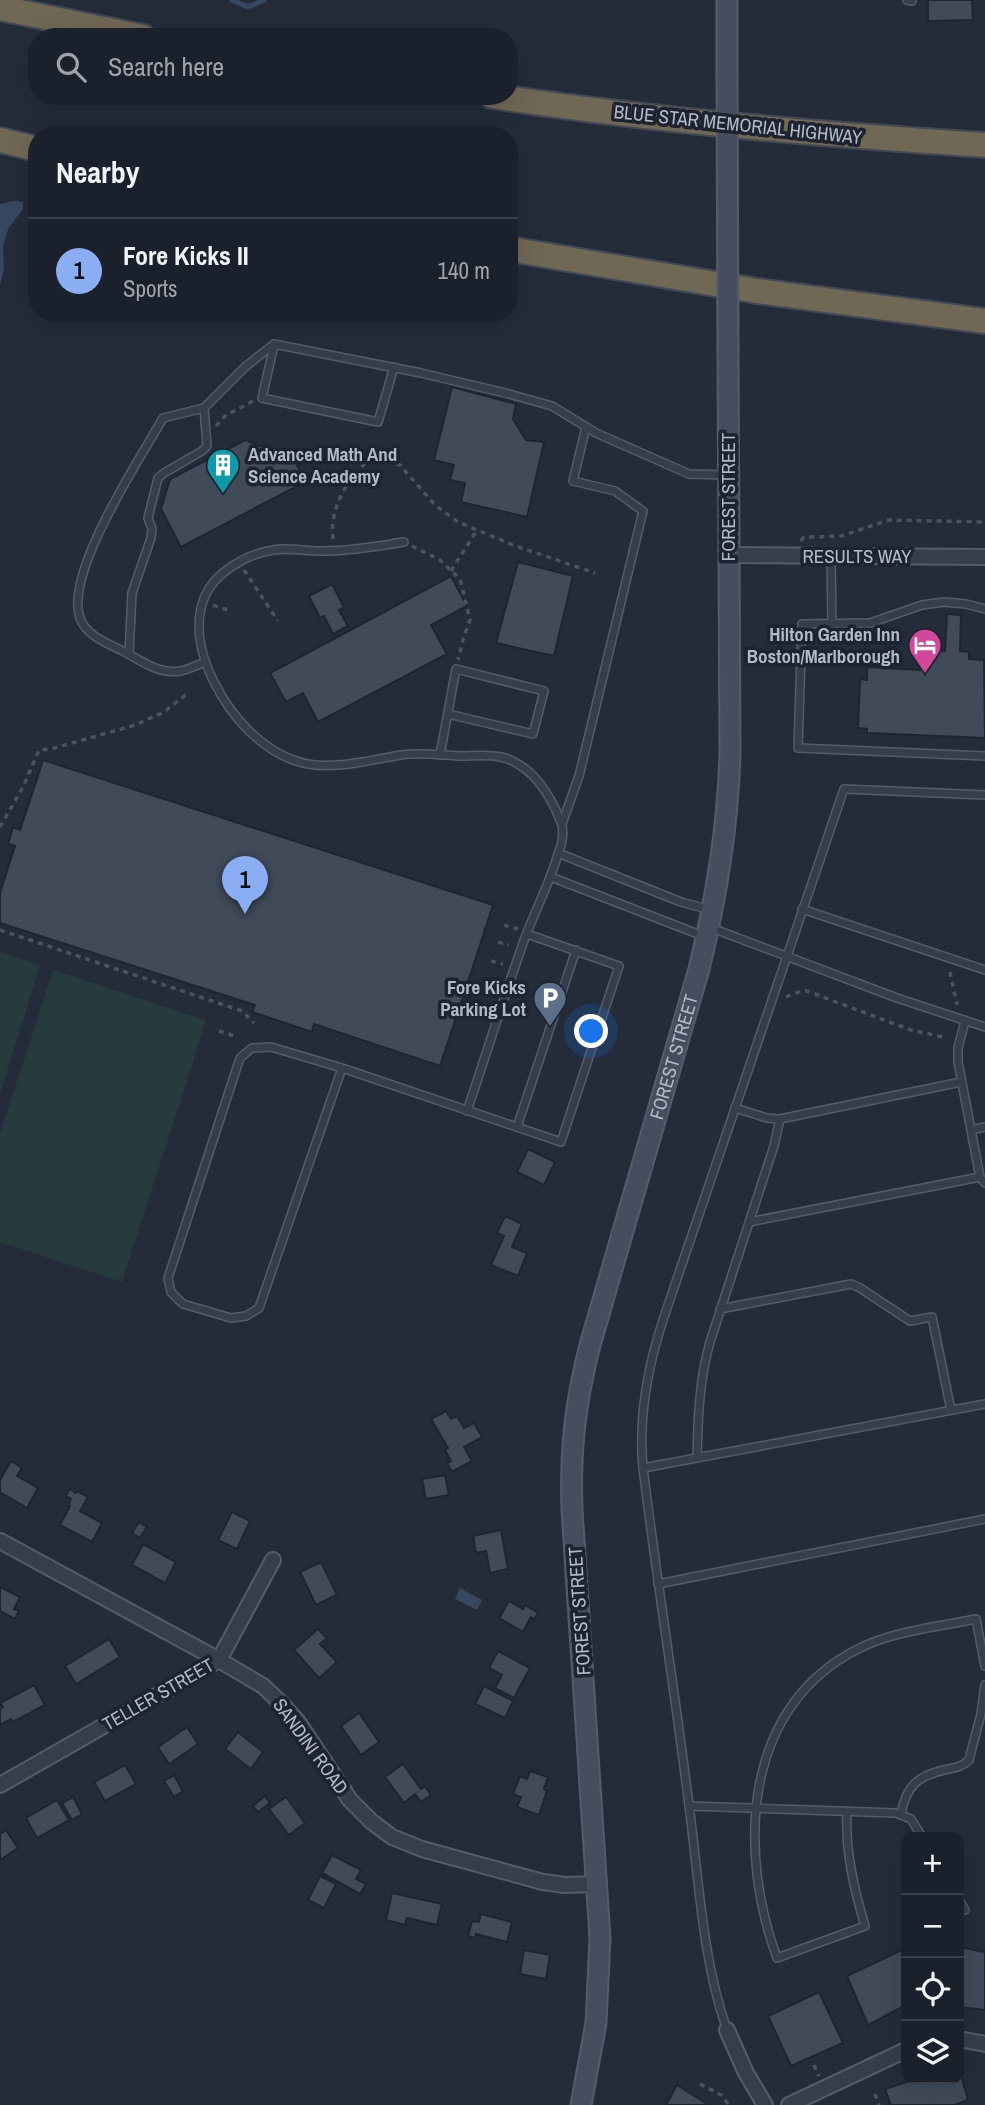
<!DOCTYPE html>
<meta charset="utf-8">
<style>
body{margin:0;font-family:"Archivo Narrow",sans-serif;background:#242934;color:#f1f3f6}
.controls{position:absolute;right:21px;bottom:21px;display:grid;overflow:hidden;border-radius:14px;box-shadow:0 7px 28px #0002}
.controls button{width:63px;height:63px;display:grid;place-items:center;padding:0;border:0;border-bottom:2px solid #393e48;background:#1b212c;color:#f1f3f6;font:35px sans-serif}
.you{position:absolute;left:592px;top:1032px;width:24px;height:24px;margin:-18px;border:5px solid #fff;border-radius:50%;background:#1a73e8;box-shadow:0 0 0 10px #1a73e833}
.badge{display:grid;place-items:center;width:46px;height:46px;border-radius:50%;background:#8badf3;color:#111;font-size:23px;font-weight:700}
.pin{position:absolute;translate:-50% -58px;filter:drop-shadow(0 2px 4px #0008)}
.pin::after{content:'';position:absolute;top:37px;width:24px;height:21px;background:inherit;clip-path:polygon(0 0,100% 0,50% 100%)}
.list{margin:0;padding:0;list-style:none}
h2{display:flex;justify-content:space-between;align-items:center;height:91px;margin:0;padding:0 28px;font-size:30px}
h2 small{font-size:23px;font-weight:400;color:#a0a3a9}
.list li{display:grid;grid-template-columns:46px 1fr auto;gap:21px;align-items:center;box-sizing:border-box;height:105px;padding:0 28px;border-top:2px solid #393e48}
.list b{display:block;font-size:26px;white-space:nowrap}
.list p{margin:0;font-size:23px;white-space:nowrap;color:#a0a3a9}
.list em{font-size:23px;font-style:normal;color:#a0a3a9}
.icon{flex:none;width:38px;height:38px;fill:none;stroke:currentColor;stroke-width:2;stroke-linecap:round;stroke-linejoin:round}
.map{position:relative;flex:none;width:985px;height:2105px;overflow:hidden}
.search{position:absolute;background:#1b212c;box-shadow:0 7px 28px #0002;left:28px;top:28px;width:490px;height:77px;display:flex;align-items:center;gap:18px;box-sizing:border-box;padding:0 24px;border-radius:28px;color:#a0a3a9;font-size:26px}
.panel{position:absolute;background:#1b212c;box-shadow:0 7px 28px #0002;left:28px;top:126px;width:490px;height:196px;border-radius:28px}
.map>svg:first-child{display:block}
.green{fill:#273a3d}
.water{fill:#384761}
.lines{fill:none;stroke-linecap:round;stroke-linejoin:round}
.stream{stroke:#384761;stroke-width:5}
.building{fill:#404a59;stroke:#1e2532;stroke-width:2}
.service-casing{stroke:#555c69;stroke-width:10}
.minor-casing{stroke:#555c69;stroke-width:18}
.secondary-casing{stroke:#555c69;stroke-width:23}
.motorway-casing{stroke:#424956;stroke-width:28}
.path{stroke:#45575b;stroke-width:3.5;stroke-dasharray:5 5;stroke-linecap:butt}
.service{stroke:#373e4b;stroke-width:7}
.minor{stroke:#373e4b;stroke-width:14}
.secondary{stroke:#464d5e;stroke-width:19}
.motorway{stroke:#706755;stroke-width:24}
.secondary-bridge-casing{stroke:#555c69;stroke-width:23;stroke-linecap:butt}
.secondary-bridge{stroke:#464d5e;stroke-width:19}
.labels{text-anchor:middle;dominant-baseline:central;stroke-width:7;stroke-linejoin:round;paint-order:stroke}
.street-label{font-size:19px;fill:#b3b9c6;stroke:#1d2330}
.poi-label{font-size:19px;font-weight:bold;fill:#b3b9c6;stroke:#1d2330;text-anchor:end}
</style>
<div class="map">
<svg width="985" height="2105" viewBox="0 0 985 2105">
<rect width="100%" height="100%" fill="#242c3a"/>
<g class="green">
<polygon points="0,952 40,965 0,1094"/>
<polygon points="53,970 206,1021 122,1282 0,1242 0,1135"/>
</g>
<g class="water">
<polygon points="14,201 23,202 23,209 8,229 3,247 4,269 0,285 0,204"/>
<polygon points="460,1588 482,1600 477,1610 455,1599"/>
</g>
<g class="lines">
<polyline class="stream" points="232,0 248,7 264,0"/>
</g>
<g class="building">
<polygon points="928,0 972,0 973,20 928,21"/>
<polygon points="452,387 516,404 513,419 526,440 544,442 527,517 461,502 465,483 450,480 454,465 434,460"/>
<polygon points="245,440 294,459 305,482 181,547 161,509 170,479"/>
<polygon points="518,562 573,576 554,656 496,643"/>
<polygon points="451,576 467,606 431,625 447,654 318,722 303,693 286,702 270,673"/>
<polygon points="332,584 344,607 339,610 348,626 333,634 324,616 320,618 309,596"/>
<polygon points="947,614 961,615 960,651 969,652 969,659 984,660 985,738 867,733 867,729 858,728 860,679 867,680 867,667 920,670 921,657 935,658 936,650 945,651"/>
<polygon points="43,760 493,905 467,985 473,987 469,999 463,997 440,1066 314,1024 312,1032 252,1012 255,1005 0,923 0,893 15,846 8,844 13,827 20,830"/>
<polygon points="528,1149 555,1162 544,1185 517,1172"/>
<polygon points="505,1216 522,1224 512,1247 527,1253 518,1276 491,1265 504,1236 497,1233"/>
<polygon points="446,1411 451,1419 457,1416 464,1428 474,1423 482,1437 464,1447 472,1461 452,1472 447,1463 451,1461 445,1450 448,1448 431,1419"/>
<polygon points="11,1461 22,1468 17,1476 38,1488 27,1508 0,1492 0,1480"/>
<polygon points="445,1475 449,1495 426,1499 422,1479"/>
<polygon points="69,1489 76,1493 77,1491 88,1497 80,1511 102,1523 92,1542 60,1525 70,1506 68,1505 71,1499 66,1496"/>
<polygon points="232,1512 250,1521 237,1549 218,1540"/>
<polygon points="139,1522 147,1527 140,1538 132,1533"/>
<polygon points="501,1530 508,1569 490,1573 486,1551 476,1553 473,1536"/>
<polygon points="143,1544 176,1562 165,1583 132,1565"/>
<polygon points="321,1562 337,1595 316,1605 300,1572"/>
<polygon points="0,1587 20,1597 14,1609 19,1611 15,1619 0,1611"/>
<polygon points="509,1601 523,1609 525,1605 538,1613 534,1619 531,1617 523,1632 499,1618"/>
<polygon points="318,1629 327,1638 320,1644 337,1662 319,1678 294,1650"/>
<polygon points="109,1639 120,1657 76,1684 65,1666"/>
<polygon points="498,1651 530,1668 514,1698 495,1688 502,1675 489,1668"/>
<polygon points="34,1685 45,1705 13,1722 11,1719 0,1725 0,1708 3,1707 0,1703"/>
<polygon points="484,1686 513,1701 505,1718 475,1704"/>
<polygon points="359,1713 379,1742 361,1755 341,1726"/>
<polygon points="187,1727 198,1744 169,1764 158,1747"/>
<polygon points="238,1732 263,1752 251,1769 225,1749"/>
<polygon points="403,1764 421,1789 425,1786 431,1795 421,1802 415,1794 404,1803 385,1777"/>
<polygon points="125,1765 136,1784 105,1801 94,1782"/>
<polygon points="530,1771 548,1777 544,1789 547,1791 539,1815 517,1807 521,1797 513,1794 520,1776 527,1779"/>
<polygon points="174,1775 183,1791 174,1797 164,1781"/>
<polygon points="265,1796 270,1803 258,1812 253,1806"/>
<polygon points="73,1797 82,1814 72,1820 62,1803"/>
<polygon points="286,1797 305,1823 289,1835 269,1809"/>
<polygon points="57,1800 69,1820 37,1838 26,1818"/>
<polygon points="6,1830 18,1848 0,1860 0,1834"/>
<polygon points="332,1855 361,1870 356,1879 366,1884 360,1894 322,1873"/>
<polygon points="320,1876 336,1884 324,1908 308,1900"/>
<polygon points="392,1893 442,1904 437,1925 407,1918 405,1925 386,1920"/>
<polygon points="481,1914 512,1922 507,1942 476,1934 475,1938 468,1936 472,1921 479,1922"/>
<polygon points="959,1947 985,1952 985,2010 959,2007"/>
<polygon points="906,1948 906,2005 868,2025 847,1976"/>
<polygon points="524,1950 550,1955 546,1979 520,1974"/>
<polygon points="819,1992 843,2043 791,2066 768,2016"/>
<polygon points="959,2068 968,2100 955,2105 891,2105 885,2089 916,2079 959,2079"/>
<polygon points="677,2085 709,2105 666,2105"/>
</g>
<g class="lines">
<defs>
<g id="service">
<polyline points="907,0 912,1"/>
<polyline points="274,345 262,398 378,422 394,367"/>
<path d="M204,408L163,418C140,459 64,573 80,618C85,634 106,643 121,650C139,659 158,675 180,671C188,670 197,665 205,662"/>
<path d="M404,542C378,546 352,551 325,551C306,552 286,546 268,551C244,556 215,573 205,596C193,624 201,656 214,682C231,716 260,749 296,761C328,772 369,760 401,755C420,752 440,755 459,756C473,756 487,754 501,757C531,764 550,794 560,820C563,826 563,835 562,841C554,874 538,904 526,935C505,993 487,1052 467,1111"/>
<polyline points="831,557 832,624"/>
<polyline points="985,609 966,604 944,602 922,605 870,623 802,624 798,748 985,756"/>
<polyline points="129,654 132,593 151,538 152,529 148,518 158,478 164,473 202,451 207,446 204,408 245,367 274,344 421,373 509,394 552,406 596,433 689,474 728,475"/>
<polyline points="440,755 456,669 544,691 533,734 448,714"/>
<polyline points="562,824 579,776 643,511 615,491 573,481 586,427"/>
<polyline points="558,853 681,902 711,910"/>
<polyline points="551,877 703,936"/>
<polyline points="802,909 985,970"/>
<polyline points="709,927 897,998 985,1027"/>
<polyline points="965,1021 958,1048 958,1062 980,1177 985,1183"/>
<polyline points="342,1068 259,1308 246,1316 231,1318 183,1304 171,1292 168,1278 240,1058 252,1048 271,1047 342,1068 561,1142 619,966 527,934"/>
<polyline points="735,1108 767,1118 780,1119 961,1082"/>
<polyline points="517,1127 576,950"/>
<polyline points="971,1130 985,1127"/>
<polyline points="749,1222 980,1177"/>
<polyline points="720,1309 851,1284 860,1288 910,1321 932,1317 951,1410"/>
<path d="M697,1458C698,1418 699,1381 710,1342L774,1146L780,1119"/>
<polyline points="643,1468 985,1404"/>
<polyline points="658,1584 985,1519"/>
<polyline points="689,1806 896,1813 911,1819 922,1837"/>
<path d="M847,1811C845,1851 854,1889 865,1926L777,1958C738,1851 742,1707 858,1649C893,1631 938,1627 976,1619L985,1666"/>
<path d="M901,1814C906,1787 917,1776 944,1770C954,1768 962,1767 969,1760L981,1714L985,1685"/>
<polyline points="959,1900 965,1910"/>
<path d="M727,2030C702,1958 699,1880 689,1805C675,1693 657,1581 643,1468C638,1415 648,1364 665,1314L844,789L985,795"/>
</g>
<g id="minor">
<polyline points="728,555 985,557"/>
<polyline points="0,1541 219,1660 263,1686 281,1703 298,1722 350,1800 372,1822 392,1837 422,1849 543,1882 565,1885 597,1884"/>
<polyline points="0,1785 219,1660 273,1560"/>
<polyline points="727,2030 746,2073 765,2105"/>
<polyline points="959,2039 985,2044"/>
<polyline points="789,2105 906,2050"/>
</g>
<g id="secondary">
<polyline points="727,0 727,74"/>
<path id="s1" d="M581,2105L596,2023L600,1938L572,1510C570,1449 575,1404 590,1345L699,969C716,899 728,826 730,754L728,350"/>
</g>
<g id="motorway">
<polyline points="0,8 143,37"/>
<path d="M492,96C655,121 820,134 985,145"/>
<polyline points="0,140 37,149"/>
<polyline points="509,249 757,291 985,321"/>
</g>
</defs>
<use href="#service" class="service-casing"/>
<use href="#minor" class="minor-casing"/>
<use href="#secondary" class="secondary-casing"/>
<use href="#motorway" class="motorway-casing"/>
<g class="path">
<polyline points="216,426 225,416 253,401"/>
<path d="M333,539C329,506 349,477 372,457L400,465L435,505L458,522L513,545L595,573"/>
<polyline points="801,541 803,538 807,537 841,536 889,520 985,522"/>
<polyline points="412,546 440,560 460,579 470,620 464,636 458,660"/>
<polyline points="244,570 278,621"/>
<polyline points="451,571 477,530"/>
<polyline points="213,605 228,610"/>
<polyline points="0,827 23,787 39,750 51,749 135,725 164,712 188,693"/>
<polyline points="504,925 518,929"/>
<polyline points="0,930 242,1011 254,1023"/>
<polyline points="498,942 509,945"/>
<polyline points="491,961 503,964"/>
<polyline points="950,972 957,1005"/>
<polyline points="786,997 801,991 807,991 911,1030 943,1037"/>
<polyline points="219,1031 238,1037"/>
<polyline points="814,2065 819,2076"/>
<polyline points="700,2084 721,2095 729,2105"/>
<polyline points="875,2094 879,2105"/>
</g>
<use href="#service" class="service"/>
<use href="#minor" class="minor"/>
<use href="#secondary" class="secondary"/>
<use href="#motorway" class="motorway"/>
<defs>
<polyline id="secondary-bridge" points="727,74 728,350"/>
</defs>
<use href="#secondary-bridge" class="secondary-bridge-casing"/>
<use href="#secondary-bridge" class="secondary-bridge"/>
</g>
<defs>
<symbol id="building-pin" viewBox="-11 -11 22 30"><path d="M0 17L-7.5 6A9.5 9.5 0 1 1 7.5 6Z" fill="#0f9aa8" stroke="#1d2330"/><path d="M-4-6H4V6H1V3H-1V6H-4ZM-2.5-4.3h1.7v1.8h-1.7ZM.8-4.3h1.7v1.8H.8ZM-2.5-1h1.7V.8h-1.7ZM.8-1h1.7V.8H.8Z" fill="#fff"/></symbol>
<symbol id="hotel-pin" viewBox="-11 -11 22 30"><path d="M0 17L-7.5 6A9.5 9.5 0 1 1 7.5 6Z" fill="#d1479c" stroke="#1d2330"/><path d="M-6-4.5h1.5V1H6V5H4.5V3h-9V5H-6ZM-4 0a1.8 1.8 0 1 1 3.6 0ZM.5 0V-2.5h3Q6-2.5 6 0Z" fill="#fff"/></symbol>
<symbol id="parking-pin" viewBox="-11 -11 22 30"><path d="M0 17L-7.5 6A9.5 9.5 0 1 1 7.5 6Z" fill="#5c6f8a" stroke="#1d2330"/><path d="M-3.5-5.5H1a3.5 3.5 0 0 1 0 7H-1V5.5H-3.5ZM-1-3.4V-.6H.8a1.4 1.4 0 0 0 0-2.8Z" fill="#fff"/></symbol>
</defs>
<g fill-rule="evenodd">
<use href="#building-pin" x="204" y="446" width="38" height="52"/>
<use href="#hotel-pin" x="906" y="626" width="38" height="52"/>
<use href="#parking-pin" x="531" y="979" width="38" height="52"/>
</g>
<g class="labels">
<g class="street-label">
<text transform="translate(738 124) rotate(6)">BLUE STAR MEMORIAL HIGHWAY</text>
<text transform="translate(728 497) rotate(-90)">FOREST STREET</text>
<text x="857" y="556">RESULTS WAY</text>
<text stroke="none"><textPath href="#s1" startOffset="1064">FOREST STREET</textPath></text>
<text transform="translate(579 1611) rotate(-94)">FOREST STREET</text>
<text transform="translate(158 1694) rotate(-30)">TELLER STREET</text>
<text transform="translate(311 1746) rotate(54)">SANDINI ROAD</text>
</g>
<g class="poi-label">
<text x="248" y="454" text-anchor="start">Advanced Math And<tspan x="248" dy="22">Science Academy</tspan></text>
<text x="900" y="634">Hilton Garden Inn<tspan x="900" dy="22">Boston/Marlborough</tspan></text>
<text x="526" y="987">Fore Kicks<tspan x="526" dy="22">Parking Lot</tspan></text>
</g>
</g>
</svg>
<div class="controls">
<button>+</button>
<button>−</button>
<button><svg class="icon" aria-label="locate" viewBox="0 0 24 24"><circle cx="12" cy="12" r="6"/><path d="M12 2v4M12 18v4M2 12h4M18 12h4"/></svg></button>
<button><svg class="icon" aria-label="layers" viewBox="0 0 24 24"><path d="M12 4l9 5-9 5-9-5zM3 14l9 5 9-5"/></svg></button>
</div>
<div class="you"></div>
<div class="pin badge" style="left:245px;top:914px">1</div>
<div class="search"><svg class="icon" aria-label="search" viewBox="0 0 24 24"><circle cx="10" cy="10" r="6"/><path d="M15 15l6 6"/></svg>Search here</div>
<section class="panel">
<h2>Nearby<small></small></h2>
<ul class="list">
<li><span class="badge">1</span><div><b>Fore Kicks II</b><p>Sports</p></div><em>140 m</em></li>
</ul>
</section>
</div>
